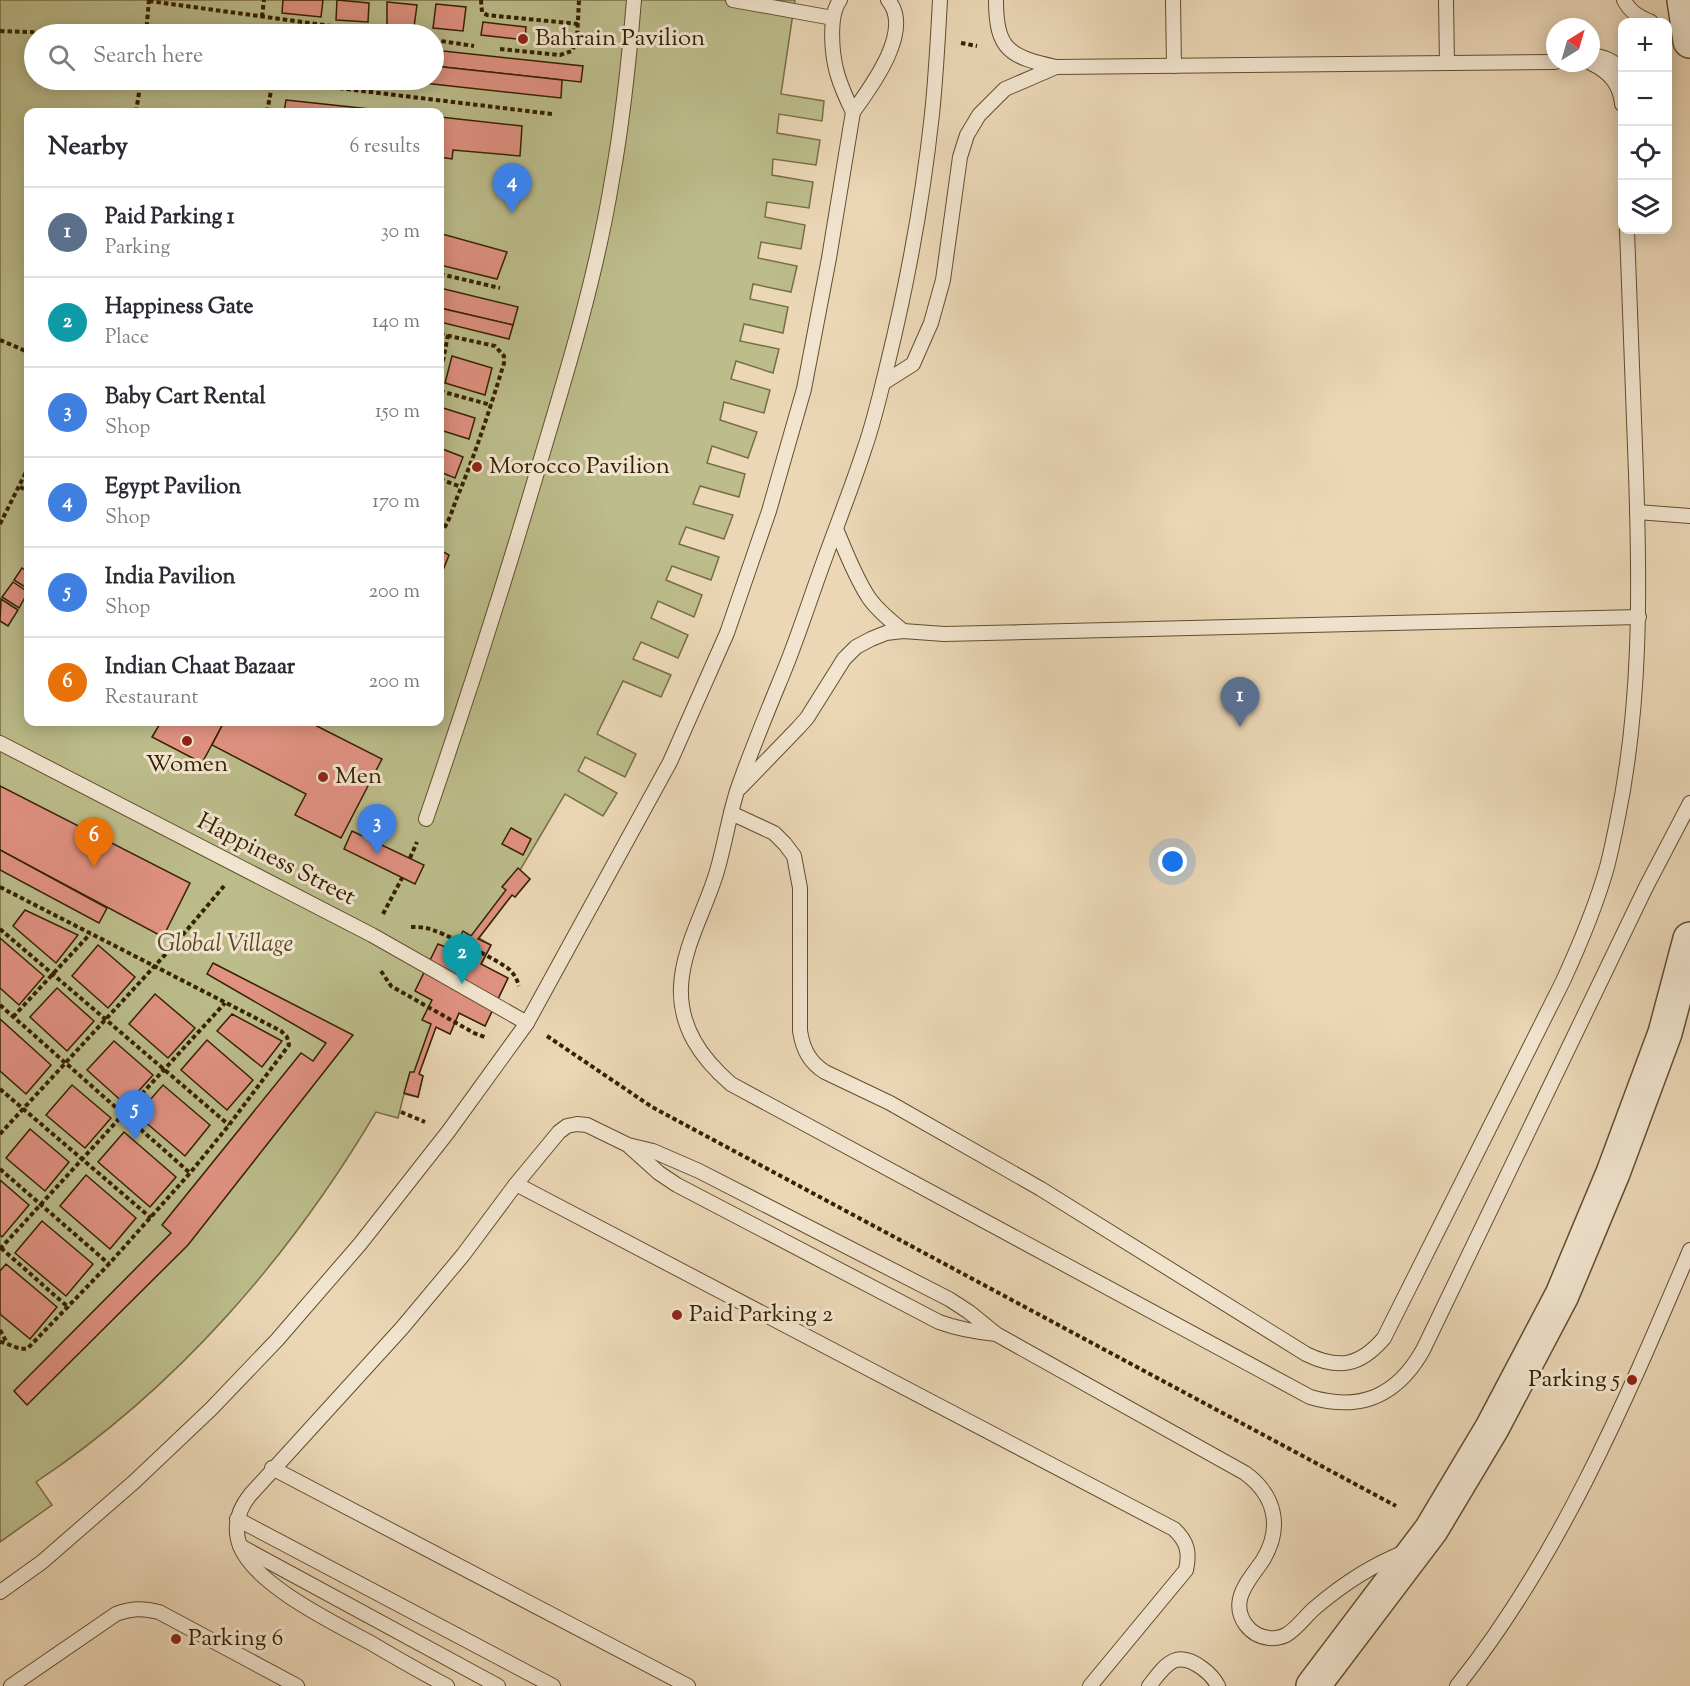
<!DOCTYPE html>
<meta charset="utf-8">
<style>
body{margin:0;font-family:"Sorts Mill Goudy",serif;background:#f7f7f7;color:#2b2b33}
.controls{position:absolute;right:18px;top:18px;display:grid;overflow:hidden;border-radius:12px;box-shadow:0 3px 15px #0003}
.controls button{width:54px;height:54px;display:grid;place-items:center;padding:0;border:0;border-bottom:2px solid #e1e1e2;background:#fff;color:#2b2b33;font:30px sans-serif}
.compass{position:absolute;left:1546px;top:18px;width:54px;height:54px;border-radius:50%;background:#fff;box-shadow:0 3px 15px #0003;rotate:37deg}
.you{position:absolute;left:1173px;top:862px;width:21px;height:21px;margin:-15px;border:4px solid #fff;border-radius:50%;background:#1a73e8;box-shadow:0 0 0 9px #1a73e833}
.badge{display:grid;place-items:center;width:39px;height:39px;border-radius:50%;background:#ea580c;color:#fff;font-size:20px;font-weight:700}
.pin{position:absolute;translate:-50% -50px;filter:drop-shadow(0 2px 3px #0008)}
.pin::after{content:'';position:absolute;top:32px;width:21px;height:18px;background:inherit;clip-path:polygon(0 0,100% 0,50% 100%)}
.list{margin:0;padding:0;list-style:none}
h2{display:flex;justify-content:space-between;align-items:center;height:78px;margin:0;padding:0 24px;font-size:26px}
h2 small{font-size:20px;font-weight:400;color:#7c7c81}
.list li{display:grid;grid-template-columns:39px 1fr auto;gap:18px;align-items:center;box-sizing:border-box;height:90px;padding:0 24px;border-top:2px solid #e1e1e2}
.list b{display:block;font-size:22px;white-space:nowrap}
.list p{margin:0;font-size:20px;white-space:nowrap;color:#7c7c81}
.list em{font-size:20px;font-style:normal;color:#7c7c81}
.icon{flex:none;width:33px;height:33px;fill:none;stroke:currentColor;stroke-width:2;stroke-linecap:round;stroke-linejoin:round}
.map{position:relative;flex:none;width:1690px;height:1686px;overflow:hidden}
.search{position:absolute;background:#fff;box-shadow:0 3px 15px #0003;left:24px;top:24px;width:420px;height:66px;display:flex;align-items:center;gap:15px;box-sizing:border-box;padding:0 21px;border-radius:33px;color:#7c7c81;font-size:22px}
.panel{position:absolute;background:#fff;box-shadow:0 3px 15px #0003;left:24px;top:108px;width:420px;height:618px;border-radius:12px}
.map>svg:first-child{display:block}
.green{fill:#bcbd8b;stroke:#786e46;stroke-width:1.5;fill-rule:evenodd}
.building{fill:#e19282;stroke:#352000;stroke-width:1.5}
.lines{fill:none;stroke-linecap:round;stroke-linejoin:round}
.service-casing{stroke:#624e2e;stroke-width:16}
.tertiary-casing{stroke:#624e2e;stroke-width:36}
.path{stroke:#352000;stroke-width:4;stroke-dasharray:4.5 3;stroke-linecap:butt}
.service{stroke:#f2e5d0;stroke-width:14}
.tertiary{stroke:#f2e5d0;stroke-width:33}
.poi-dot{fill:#8f2418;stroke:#f2e5d0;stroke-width:2}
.labels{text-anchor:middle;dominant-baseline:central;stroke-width:6;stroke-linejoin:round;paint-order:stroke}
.poi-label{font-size:24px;fill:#352000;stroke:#f2e5d0;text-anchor:start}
.street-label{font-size:24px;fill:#352000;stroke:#f2e5d0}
.park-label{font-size:24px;font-style:italic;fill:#574723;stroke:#f2e5d0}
</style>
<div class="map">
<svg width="1690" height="1686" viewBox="0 0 1690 1686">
<rect width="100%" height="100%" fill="#ebd7b6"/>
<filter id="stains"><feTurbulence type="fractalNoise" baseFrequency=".00333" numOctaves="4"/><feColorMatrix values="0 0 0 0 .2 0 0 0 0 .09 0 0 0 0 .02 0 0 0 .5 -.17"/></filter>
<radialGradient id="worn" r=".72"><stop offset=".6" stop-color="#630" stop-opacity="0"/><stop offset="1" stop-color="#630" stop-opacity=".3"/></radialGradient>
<path class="green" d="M0,0H795L781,94L824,101L822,121L779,114L777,133L820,140L816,165L773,159L772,175L813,182L809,208L767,202L765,217L805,225L801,249L761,242L758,258L797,266L791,292L753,284L750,299L788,307L783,333L744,324L740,341L779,349L773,373L736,361L731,379L770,390L764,413L724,402L720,420L757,432L748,458L712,446L707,463L745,474L739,497L700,486L693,504L733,515L724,539L686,527L679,544L719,557L711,580L672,566L666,580L702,595L694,617L658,601L651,618L688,635L678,658L641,642L633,659L671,675L661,697L623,681L597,734L636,754L625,777L585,757L578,771L617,793L603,816L565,794L520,870L530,879L515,897L512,895L479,938L491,945L481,965L508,978L485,1026L459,1013L450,1034L436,1027L419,1074L423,1076L418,1097L404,1094L398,1118L376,1112C290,1257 177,1388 36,1482L52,1505L0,1542ZM34,34H434V80H34ZM28,112H440V722H28Z"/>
<g class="building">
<polygon points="283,0 323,0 321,17 282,13"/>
<polygon points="337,0 369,3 368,22 336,20"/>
<polygon points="387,2 417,5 414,27 387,25"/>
<polygon points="436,4 466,7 463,31 433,28"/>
<polygon points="483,22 526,27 525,40 481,35"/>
<polygon points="231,28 293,34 230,34"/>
<polygon points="434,50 583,66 581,82 434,66"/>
<polygon points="434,66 562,80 561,98 396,80 434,80"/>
<polygon points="286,100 398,112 284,112"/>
<polygon points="440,117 522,126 520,156 453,150 452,159 440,157"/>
<polygon points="440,227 443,227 442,234 507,252 497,279 440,265"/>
<polygon points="440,288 518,307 513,325 440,308"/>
<polygon points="440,308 513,325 509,339 440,322"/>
<polygon points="452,356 492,368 485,395 445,383"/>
<polygon points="440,407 475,418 469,439 440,430"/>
<polygon points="440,448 463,457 455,478 440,472"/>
<polygon points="440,550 449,555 440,578"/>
<polygon points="22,568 28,572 28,589 14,580"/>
<polygon points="13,582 28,592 19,608 2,597"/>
<polygon points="1,599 18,610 8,626 0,621"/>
<polygon points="161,722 224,722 202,763 152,737"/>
<polygon points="224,722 309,722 382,759 341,838 295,815 306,794 212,745"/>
<polygon points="0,786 190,883 163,937 0,850"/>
<polygon points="511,828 531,839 523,855 502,844"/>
<polygon points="352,831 424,865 415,884 344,849"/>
<polygon points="0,850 107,908 99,923 0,870"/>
<polygon points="518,868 530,879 515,897 512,895 478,939 491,945 481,964 508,978 485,1026 459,1013 450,1034 436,1027 419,1074 423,1076 418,1097 404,1093 410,1072 414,1072 431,1024 422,1020 432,1000 415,991 438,944 453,950 463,931 471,936 506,890 502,887"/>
<polygon points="25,910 78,935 56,963 13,926"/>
<polygon points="0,938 44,976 19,1005 0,988"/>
<polygon points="98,945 135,977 108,1008 72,976"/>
<polygon points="213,963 353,1035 188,1245 27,1405 14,1391 171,1233 162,1225 301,1053 313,1061 326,1043 207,974"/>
<polygon points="57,988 94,1021 67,1051 30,1017"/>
<polygon points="155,994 195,1028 168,1058 129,1024"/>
<polygon points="232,1014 282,1041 262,1067 217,1031"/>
<polygon points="0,1019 51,1065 26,1094 0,1071"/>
<polygon points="207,1040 253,1080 227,1110 181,1070"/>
<polygon points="114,1041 153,1075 126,1105 87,1070"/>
<polygon points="72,1085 111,1118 85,1148 46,1115"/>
<polygon points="163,1085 210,1125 185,1156 137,1115"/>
<polygon points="30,1129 69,1162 45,1191 6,1158"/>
<polygon points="124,1132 176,1177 150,1207 98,1162"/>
<polygon points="86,1175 136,1218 110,1249 60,1206"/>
<polygon points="0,1180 29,1205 2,1237 0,1235"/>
<polygon points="42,1221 93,1264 66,1296 15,1253"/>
<polygon points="6,1264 57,1307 30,1339 0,1314 0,1271"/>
</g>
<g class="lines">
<defs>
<g id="service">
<polyline points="733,0 833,18"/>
<path d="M840,0C828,16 832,55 837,73C841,87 847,100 853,112C871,87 914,30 888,0"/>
<path d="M940,0C938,38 936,76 932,114C923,198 908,280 888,362C881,391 874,422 864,450C852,487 838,522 825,558C811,596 799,634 784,671C768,710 752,748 738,788C729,815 725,844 717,871C706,909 683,946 681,986C679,1027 701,1058 731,1084L1310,1397C1361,1412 1397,1396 1423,1350L1646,887L1690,803"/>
<path d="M996,0C996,50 1010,57 1056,67L1555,62"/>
<polyline points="1173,0 1174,66"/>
<polyline points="1446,0 1447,63"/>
<path d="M1624,0C1630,12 1639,17 1651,22"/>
<path d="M1591,56C1605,56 1613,61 1622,70"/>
<path d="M1591,63C1609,72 1620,83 1622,104"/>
<polyline points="883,383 913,364 931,323 943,280 960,157 967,135 979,115 1005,89 1056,67"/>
<polyline points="1637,512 1690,516"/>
<path d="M836,529C846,552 855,577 869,598C878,611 891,621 903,631"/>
<polyline points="0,743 372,935 527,1023"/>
<polyline points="740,788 798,728 807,718 844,659 856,647 871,639 886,633 903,631 944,634 1639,617"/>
<path d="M731,813L774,833L785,844L794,856L800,888V1031C803,1049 809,1062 825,1072L890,1103L1041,1189L1306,1354C1339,1370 1360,1366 1384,1338L1563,981C1580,944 1596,906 1607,867C1611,852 1614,837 1617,822C1641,707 1640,591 1636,474C1633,393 1630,311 1627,230"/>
<path d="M426,819C468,697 507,575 543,452C570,362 597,272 612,180C623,120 629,60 634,0"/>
<path d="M630,1147L659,1173L677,1185L939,1322C958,1329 976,1332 996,1334"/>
<path d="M516,1184L1174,1529C1187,1541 1190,1552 1186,1570L1090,1686"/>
<polyline points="272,1468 688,1686"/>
<polyline points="237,1519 553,1686"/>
<polyline points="240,1546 498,1686"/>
<polyline points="0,1592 42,1562 134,1482 211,1409 277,1340 360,1244 448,1132 527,1023 670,762 727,633 769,511 804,389 829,258 853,112"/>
<path d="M11,1686L116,1614C132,1608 143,1608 159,1612L297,1686"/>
<path d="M447,1686C421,1672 396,1658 371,1643C334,1623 255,1585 240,1546C233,1527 238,1510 250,1495L402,1328L463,1255L516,1184L559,1132L567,1126L577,1124L587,1125L628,1145L653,1151L699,1171L949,1299L969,1312L996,1334L1245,1473C1275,1495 1283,1527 1263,1560C1255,1572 1243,1585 1240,1599C1236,1618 1250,1636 1269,1638C1274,1639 1282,1637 1286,1635C1298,1628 1306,1615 1316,1607C1343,1584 1372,1565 1405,1552"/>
<path d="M1149,1686C1165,1666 1175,1648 1202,1668C1209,1673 1214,1678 1218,1686"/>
<path d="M1457,1686C1560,1557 1626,1400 1690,1250"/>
</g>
<g id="tertiary">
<polyline points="1684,0 1690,41"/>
<polyline points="1313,1686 1431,1530 1492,1428 1562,1295 1613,1173 1665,1033 1690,939"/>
</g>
</defs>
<use href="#service" class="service-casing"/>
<use href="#tertiary" class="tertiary-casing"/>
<g class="path">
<polyline points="481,0 482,12 487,15 578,24"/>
<polyline points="149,1 390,34"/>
<polyline points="262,17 264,0"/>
<polyline points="0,31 81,34"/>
<polyline points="146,34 149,0"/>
<polyline points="434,40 474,46"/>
<polyline points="961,43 977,46"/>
<polyline points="500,49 560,55 572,51 577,40 579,0"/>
<polyline points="272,80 552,114"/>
<polyline points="136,112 141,80"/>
<polyline points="267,112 273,80"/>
<polyline points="440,274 500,288"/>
<path d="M440,334L495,346L504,356V363C490,409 475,455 456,500C452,511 448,525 440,533"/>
<polyline points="0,340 28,352"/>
<polyline points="440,376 448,335"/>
<polyline points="440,391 491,405"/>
<polyline points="440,479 461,487"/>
<polyline points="20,487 28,491"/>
<polyline points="0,524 28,468"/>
<polyline points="410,858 417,842"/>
<path d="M0,887L281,1031L287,1037L289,1045L229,1125L190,1173L109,1264L28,1348C17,1351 10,1343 0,1342"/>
<polyline points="383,914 402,878"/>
<path d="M411,927C416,927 421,927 426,928C439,930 500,961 510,970C515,975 517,980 519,986"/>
<polyline points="0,929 229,1125"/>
<polyline points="381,971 391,986 474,1033 487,1038"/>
<polyline points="0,1005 190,1173"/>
<polyline points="13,1017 90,934"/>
<polyline points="547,1036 652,1107 1396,1506"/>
<polyline points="0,1089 151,1218"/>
<polyline points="401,1112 425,1122"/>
<polyline points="0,1134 175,944 224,886"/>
<polyline points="0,1169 109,1264"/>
<polyline points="1,1248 69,1308"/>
<polyline points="0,1249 225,1003"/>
<polyline points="0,1330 7,1343"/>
</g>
<use href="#service" class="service"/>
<use href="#tertiary" class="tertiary"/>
</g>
<g class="poi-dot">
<circle cx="523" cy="39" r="6"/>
<circle cx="477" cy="467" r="6"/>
<circle cx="187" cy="741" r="6"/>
<circle cx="323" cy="777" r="6"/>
<circle cx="677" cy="1315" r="6"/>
<circle cx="1632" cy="1380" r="6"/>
<circle cx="176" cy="1639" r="6"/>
</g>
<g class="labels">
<g class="poi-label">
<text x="535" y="39">Bahrain Pavilion</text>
<text x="489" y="467">Morocco Pavilion</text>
<text x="187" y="765" text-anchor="middle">Women</text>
<text x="335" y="777">Men</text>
<text x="689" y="1315">Paid Parking 2</text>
<text x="1620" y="1380" text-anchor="end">Parking 5</text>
<text x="188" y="1639">Parking 6</text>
</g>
<g class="street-label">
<text transform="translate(276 860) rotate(27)">Happiness Street</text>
</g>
<g class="park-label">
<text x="225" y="945">Global Village</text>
</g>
</g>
<rect width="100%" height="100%" filter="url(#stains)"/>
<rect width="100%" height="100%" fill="url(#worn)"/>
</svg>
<div class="controls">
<button>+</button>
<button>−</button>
<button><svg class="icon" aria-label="locate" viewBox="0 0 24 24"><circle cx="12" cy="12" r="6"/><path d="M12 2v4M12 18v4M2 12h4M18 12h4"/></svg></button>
<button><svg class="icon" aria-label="layers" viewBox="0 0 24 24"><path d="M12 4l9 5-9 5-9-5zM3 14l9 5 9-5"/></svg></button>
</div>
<svg class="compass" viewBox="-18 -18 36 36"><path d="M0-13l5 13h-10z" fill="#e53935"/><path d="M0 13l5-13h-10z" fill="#7c7c81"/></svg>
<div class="you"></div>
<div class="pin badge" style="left:1240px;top:727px;background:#5c6f8a">1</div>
<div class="pin badge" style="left:462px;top:984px;background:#0f9aa8">2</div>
<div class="pin badge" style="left:377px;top:854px;background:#3f7fe0">3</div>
<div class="pin badge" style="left:512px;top:213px;background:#3f7fe0">4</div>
<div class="pin badge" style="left:135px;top:1140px;background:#3f7fe0">5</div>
<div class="pin badge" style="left:94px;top:867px;background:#e8710a">6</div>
<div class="search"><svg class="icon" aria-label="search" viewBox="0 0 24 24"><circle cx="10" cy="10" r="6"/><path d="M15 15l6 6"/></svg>Search here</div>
<section class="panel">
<h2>Nearby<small>6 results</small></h2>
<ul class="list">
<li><span class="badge" style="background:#5c6f8a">1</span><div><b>Paid Parking 1</b><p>Parking</p></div><em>30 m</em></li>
<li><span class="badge" style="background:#0f9aa8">2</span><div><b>Happiness Gate</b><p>Place</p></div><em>140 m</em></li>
<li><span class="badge" style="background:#3f7fe0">3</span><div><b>Baby Cart Rental</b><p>Shop</p></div><em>150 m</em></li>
<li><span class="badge" style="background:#3f7fe0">4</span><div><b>Egypt Pavilion</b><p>Shop</p></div><em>170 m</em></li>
<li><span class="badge" style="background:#3f7fe0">5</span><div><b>India Pavilion</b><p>Shop</p></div><em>200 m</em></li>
<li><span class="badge" style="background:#e8710a">6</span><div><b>Indian Chaat Bazaar</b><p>Restaurant</p></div><em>200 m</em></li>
</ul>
</section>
</div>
